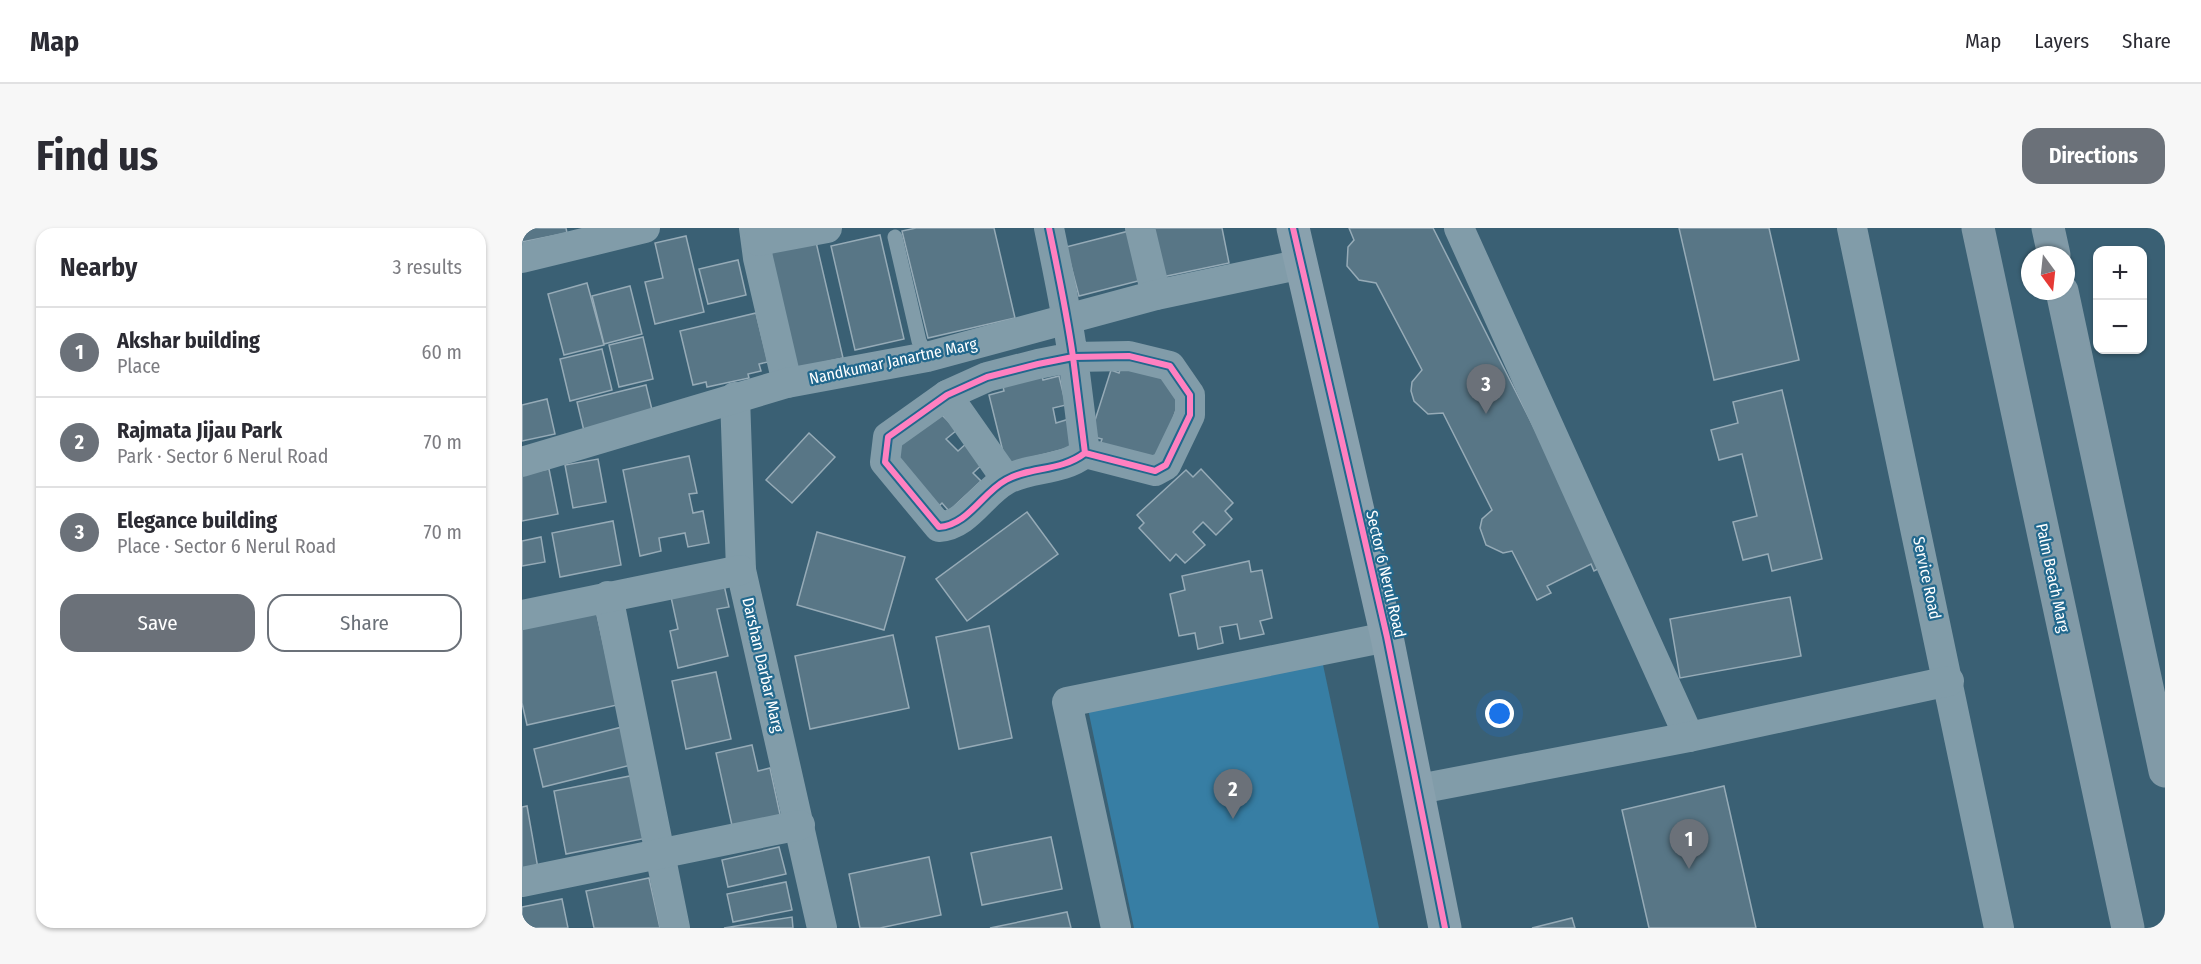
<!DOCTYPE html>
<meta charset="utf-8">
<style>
body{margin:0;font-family:"Fira Sans Condensed",sans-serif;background:#f7f7f7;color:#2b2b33}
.controls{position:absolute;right:18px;top:18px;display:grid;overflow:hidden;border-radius:12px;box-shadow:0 2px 4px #0004}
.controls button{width:54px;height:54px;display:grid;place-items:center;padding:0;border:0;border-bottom:2px solid #e1e1e2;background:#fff;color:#2b2b33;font:30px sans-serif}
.compass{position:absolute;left:1499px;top:18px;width:54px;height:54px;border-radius:50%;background:#fff;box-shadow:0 2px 4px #0004;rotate:165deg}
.you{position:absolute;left:978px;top:486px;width:21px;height:21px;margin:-15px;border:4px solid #fff;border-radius:50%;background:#1a73e8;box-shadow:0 0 0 9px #1a73e833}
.badge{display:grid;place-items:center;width:39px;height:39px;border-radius:50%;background:#6b7179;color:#fff;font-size:20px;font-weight:700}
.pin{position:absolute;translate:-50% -50px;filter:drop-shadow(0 2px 3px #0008)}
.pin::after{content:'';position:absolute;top:32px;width:21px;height:18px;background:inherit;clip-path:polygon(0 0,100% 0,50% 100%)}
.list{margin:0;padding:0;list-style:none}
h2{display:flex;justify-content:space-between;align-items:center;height:78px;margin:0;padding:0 24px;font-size:26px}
h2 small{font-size:20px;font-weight:400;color:#7c7c81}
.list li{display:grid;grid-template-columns:39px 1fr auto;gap:18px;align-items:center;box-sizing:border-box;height:90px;padding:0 24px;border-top:2px solid #e1e1e2}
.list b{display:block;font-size:22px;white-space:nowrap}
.list p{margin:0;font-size:20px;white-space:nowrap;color:#7c7c81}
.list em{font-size:20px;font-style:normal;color:#7c7c81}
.actions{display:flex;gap:12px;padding:18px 24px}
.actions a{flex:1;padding:14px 0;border:2px solid #6b7179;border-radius:18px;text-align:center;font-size:21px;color:#6b7179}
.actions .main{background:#6b7179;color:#fff}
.map{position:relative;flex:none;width:1643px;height:700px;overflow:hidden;border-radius:18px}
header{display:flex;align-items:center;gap:36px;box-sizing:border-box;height:84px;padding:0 30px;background:#fff;border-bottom:2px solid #e1e1e2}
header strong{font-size:28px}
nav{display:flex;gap:33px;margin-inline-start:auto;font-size:21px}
.intro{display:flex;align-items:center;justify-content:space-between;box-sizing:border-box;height:144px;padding:0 36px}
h1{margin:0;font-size:42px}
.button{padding:15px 27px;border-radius:18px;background:#6b7179;color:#fff;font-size:21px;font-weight:700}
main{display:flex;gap:36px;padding:0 36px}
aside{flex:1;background:#fff;border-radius:18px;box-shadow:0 2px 4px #0004}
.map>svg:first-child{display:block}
.green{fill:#377ea4}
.building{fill:#587686;stroke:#96abb7;stroke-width:1.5}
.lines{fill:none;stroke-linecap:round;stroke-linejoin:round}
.lane{stroke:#819ca9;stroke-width:15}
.street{stroke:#819ca9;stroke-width:30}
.secondary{stroke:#89a1ae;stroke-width:33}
.primary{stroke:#819aa7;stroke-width:33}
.cycleway-casing{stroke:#22688d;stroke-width:10}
.cycleway{stroke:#ff80c0;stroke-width:6}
.labels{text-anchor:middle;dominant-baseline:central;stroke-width:4.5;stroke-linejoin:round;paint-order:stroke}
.street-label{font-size:16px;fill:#fff;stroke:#22688d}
</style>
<header>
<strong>Map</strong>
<nav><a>Map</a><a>Layers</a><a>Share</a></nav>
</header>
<div class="intro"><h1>Find us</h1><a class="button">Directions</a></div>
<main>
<aside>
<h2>Nearby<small>3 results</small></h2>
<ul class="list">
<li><span class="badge">1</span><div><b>Akshar building</b><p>Place</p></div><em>60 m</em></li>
<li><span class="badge">2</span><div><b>Rajmata Jijau Park</b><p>Park · Sector 6 Nerul Road</p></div><em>70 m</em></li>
<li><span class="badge">3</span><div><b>Elegance building</b><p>Place · Sector 6 Nerul Road</p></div><em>70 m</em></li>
</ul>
<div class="actions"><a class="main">Save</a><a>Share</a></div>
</aside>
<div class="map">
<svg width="1643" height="700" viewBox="0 0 1643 700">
<rect width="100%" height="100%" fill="#3a6074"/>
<polygon class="green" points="800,432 857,700 612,700 566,481"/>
<g class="building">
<polygon points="0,0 44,0 45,5 0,14"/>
<polygon points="394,0 472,0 493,90 406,110 380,3"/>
<polygon points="629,0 700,0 707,35 640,49"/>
<polygon points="827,0 911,0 1082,338 1072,343 1069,336 1025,358 1029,365 1015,372 990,323 981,325 964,317 958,300 960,291 970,282 921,185 906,186 892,173 889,163 890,154 900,142 854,55 837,52 825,38 826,19 832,12"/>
<polygon points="1157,0 1247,0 1277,132 1192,152"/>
<polygon points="607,3 620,52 557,68 544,19"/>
<polygon points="358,7 382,111 333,122 309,18"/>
<polygon points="164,8 182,84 133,96 123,54 141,50 133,15"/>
<polygon points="294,14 321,130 268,142 241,26"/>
<polygon points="216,32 224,67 186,76 177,41"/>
<polygon points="65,55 82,117 42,127 26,66"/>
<polygon points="108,58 120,106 82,116 70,68"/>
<polygon points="234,85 246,134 237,136 239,143 226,146 227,150 185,159 184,154 171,157 158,103"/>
<polygon points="121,109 131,151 97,159 87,117"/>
<polygon points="80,121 90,162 48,173 38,131"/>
<polygon points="600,135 651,151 659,166 638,232 576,223 580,211 568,208 589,142 597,145"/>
<polygon points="519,144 521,152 537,148 544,177 531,180 534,195 547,191 554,218 484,236 467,167 482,163 480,154"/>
<polygon points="124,157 131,186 62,203 55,174"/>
<polygon points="1260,162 1300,331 1250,343 1246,326 1221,332 1211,294 1235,288 1220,226 1197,232 1189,202 1216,195 1211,174"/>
<polygon points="25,171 33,206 0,213 0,177"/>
<polygon points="417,184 435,202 424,211 436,223 446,214 464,233 451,245 459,253 427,283 420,275 414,281 369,219"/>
<polygon points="287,205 313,229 270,275 244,252"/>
<polygon points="167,228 175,265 167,266 171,285 181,283 187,315 166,319 163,305 137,310 139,323 118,328 101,242"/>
<polygon points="76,231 84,274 51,280 43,237"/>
<polygon points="27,241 36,286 0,293 0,246"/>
<polygon points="679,241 711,275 703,283 710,291 694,307 681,294 671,304 683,317 663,335 654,326 648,333 617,300 622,295 615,287 664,242 671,249"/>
<polygon points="505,284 536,326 445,393 414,351"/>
<polygon points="91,293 99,337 38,349 30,305"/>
<polygon points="295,304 383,329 362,402 275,377"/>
<polygon points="19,309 23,334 0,338 0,313"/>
<polygon points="727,333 729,344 740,342 750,390 738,393 742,406 718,411 715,396 698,399 701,415 676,421 673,405 657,408 648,366 663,362 660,348"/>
<polygon points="202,357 207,379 195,381 206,428 156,440 148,403 156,401 149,369"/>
<polygon points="1268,369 1279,428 1158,450 1148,391"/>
<polygon points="74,382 95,477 5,497 0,475 0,398"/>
<polygon points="467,398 490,510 437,521 414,409"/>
<polygon points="371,407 387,480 288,501 273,428"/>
<polygon points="194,444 209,511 164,521 150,453"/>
<polygon points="104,498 113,536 21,559 12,521"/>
<polygon points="230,517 236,543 248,540 259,591 211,602 194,525"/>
<polygon points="113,547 125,610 44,626 32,563"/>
<polygon points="1202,558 1234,700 1127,700 1100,582"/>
<polygon points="5,578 17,646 0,648 0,579"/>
<polygon points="529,609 540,661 460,677 449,625"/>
<polygon points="257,619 264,646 206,659 200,632"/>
<polygon points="407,629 419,687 358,700 338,700 327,646"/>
<polygon points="127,650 138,700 72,700 64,663"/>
<polygon points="264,654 270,682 211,694 205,666"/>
<polygon points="40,671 46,700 0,700 0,679"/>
<polygon points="545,684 549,700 468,700"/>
<polygon points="270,689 271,700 202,700"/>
<polygon points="1050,690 1053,700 1010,700"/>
</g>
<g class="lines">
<polyline class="lane" points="373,9 397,113 405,129"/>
<g class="street">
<polyline points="232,0 236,30 265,155"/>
<path d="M527,0C536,43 545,86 551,129L563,225C538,244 509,238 484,252C460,265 446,297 417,299L363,234L366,209L425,167L465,149L516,136L551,129L607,128L648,138L668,167V187L644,237L633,243L563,225"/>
<polyline points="618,0 634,67"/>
<polyline points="937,0 1167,509"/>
<polyline points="1330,0 1477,700"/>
<polyline points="236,13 305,0"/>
<polyline points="0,30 123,0"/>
<polyline points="425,167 484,251"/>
<polyline points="213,169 219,342 300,700"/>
<polyline points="0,234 265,155 405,129 634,67 780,36"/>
<polyline points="86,368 153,700"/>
<polyline points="0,387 219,342"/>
<polyline points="897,561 1167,509 1427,453"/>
<polyline points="0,654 278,597"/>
<polyline points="594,700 545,474 865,409"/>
</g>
<polyline class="secondary" points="771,0 865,409 923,700"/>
<g class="primary">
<polyline points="1456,0 1606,700"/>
<polyline points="1526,0 1532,27"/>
<polyline points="1540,63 1643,543"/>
</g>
<defs>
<g id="cycleway">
<path d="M527,0C536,43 545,86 551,129L563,225C538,244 509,238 484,252C460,265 446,297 417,299L363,234L366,209L425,167L465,149L516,136L551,129L607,128L648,138L668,167V187L644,237L633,243L563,225"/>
<polyline points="771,0 865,409 923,700"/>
</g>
</defs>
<use href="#cycleway" class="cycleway-casing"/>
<use href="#cycleway" class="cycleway"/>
</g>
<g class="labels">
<g class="street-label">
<text transform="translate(371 133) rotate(-12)">Nandkumar Janartne Marg</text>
<text transform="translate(864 346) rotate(77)">Sector 6 Nerul Road</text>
<text transform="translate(1405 350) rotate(78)">Service Road</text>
<text transform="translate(1531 350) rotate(78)">Palm Beach Marg</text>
<text transform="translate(241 437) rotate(77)">Darshan Darbar Marg</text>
</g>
</g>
</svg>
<div class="controls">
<button>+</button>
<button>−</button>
</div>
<svg class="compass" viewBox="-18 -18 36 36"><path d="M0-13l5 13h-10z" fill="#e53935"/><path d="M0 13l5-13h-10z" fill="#7c7c81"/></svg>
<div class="you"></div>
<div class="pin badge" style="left:1167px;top:641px">1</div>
<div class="pin badge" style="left:711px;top:591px">2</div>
<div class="pin badge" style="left:964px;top:186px">3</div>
</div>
</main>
